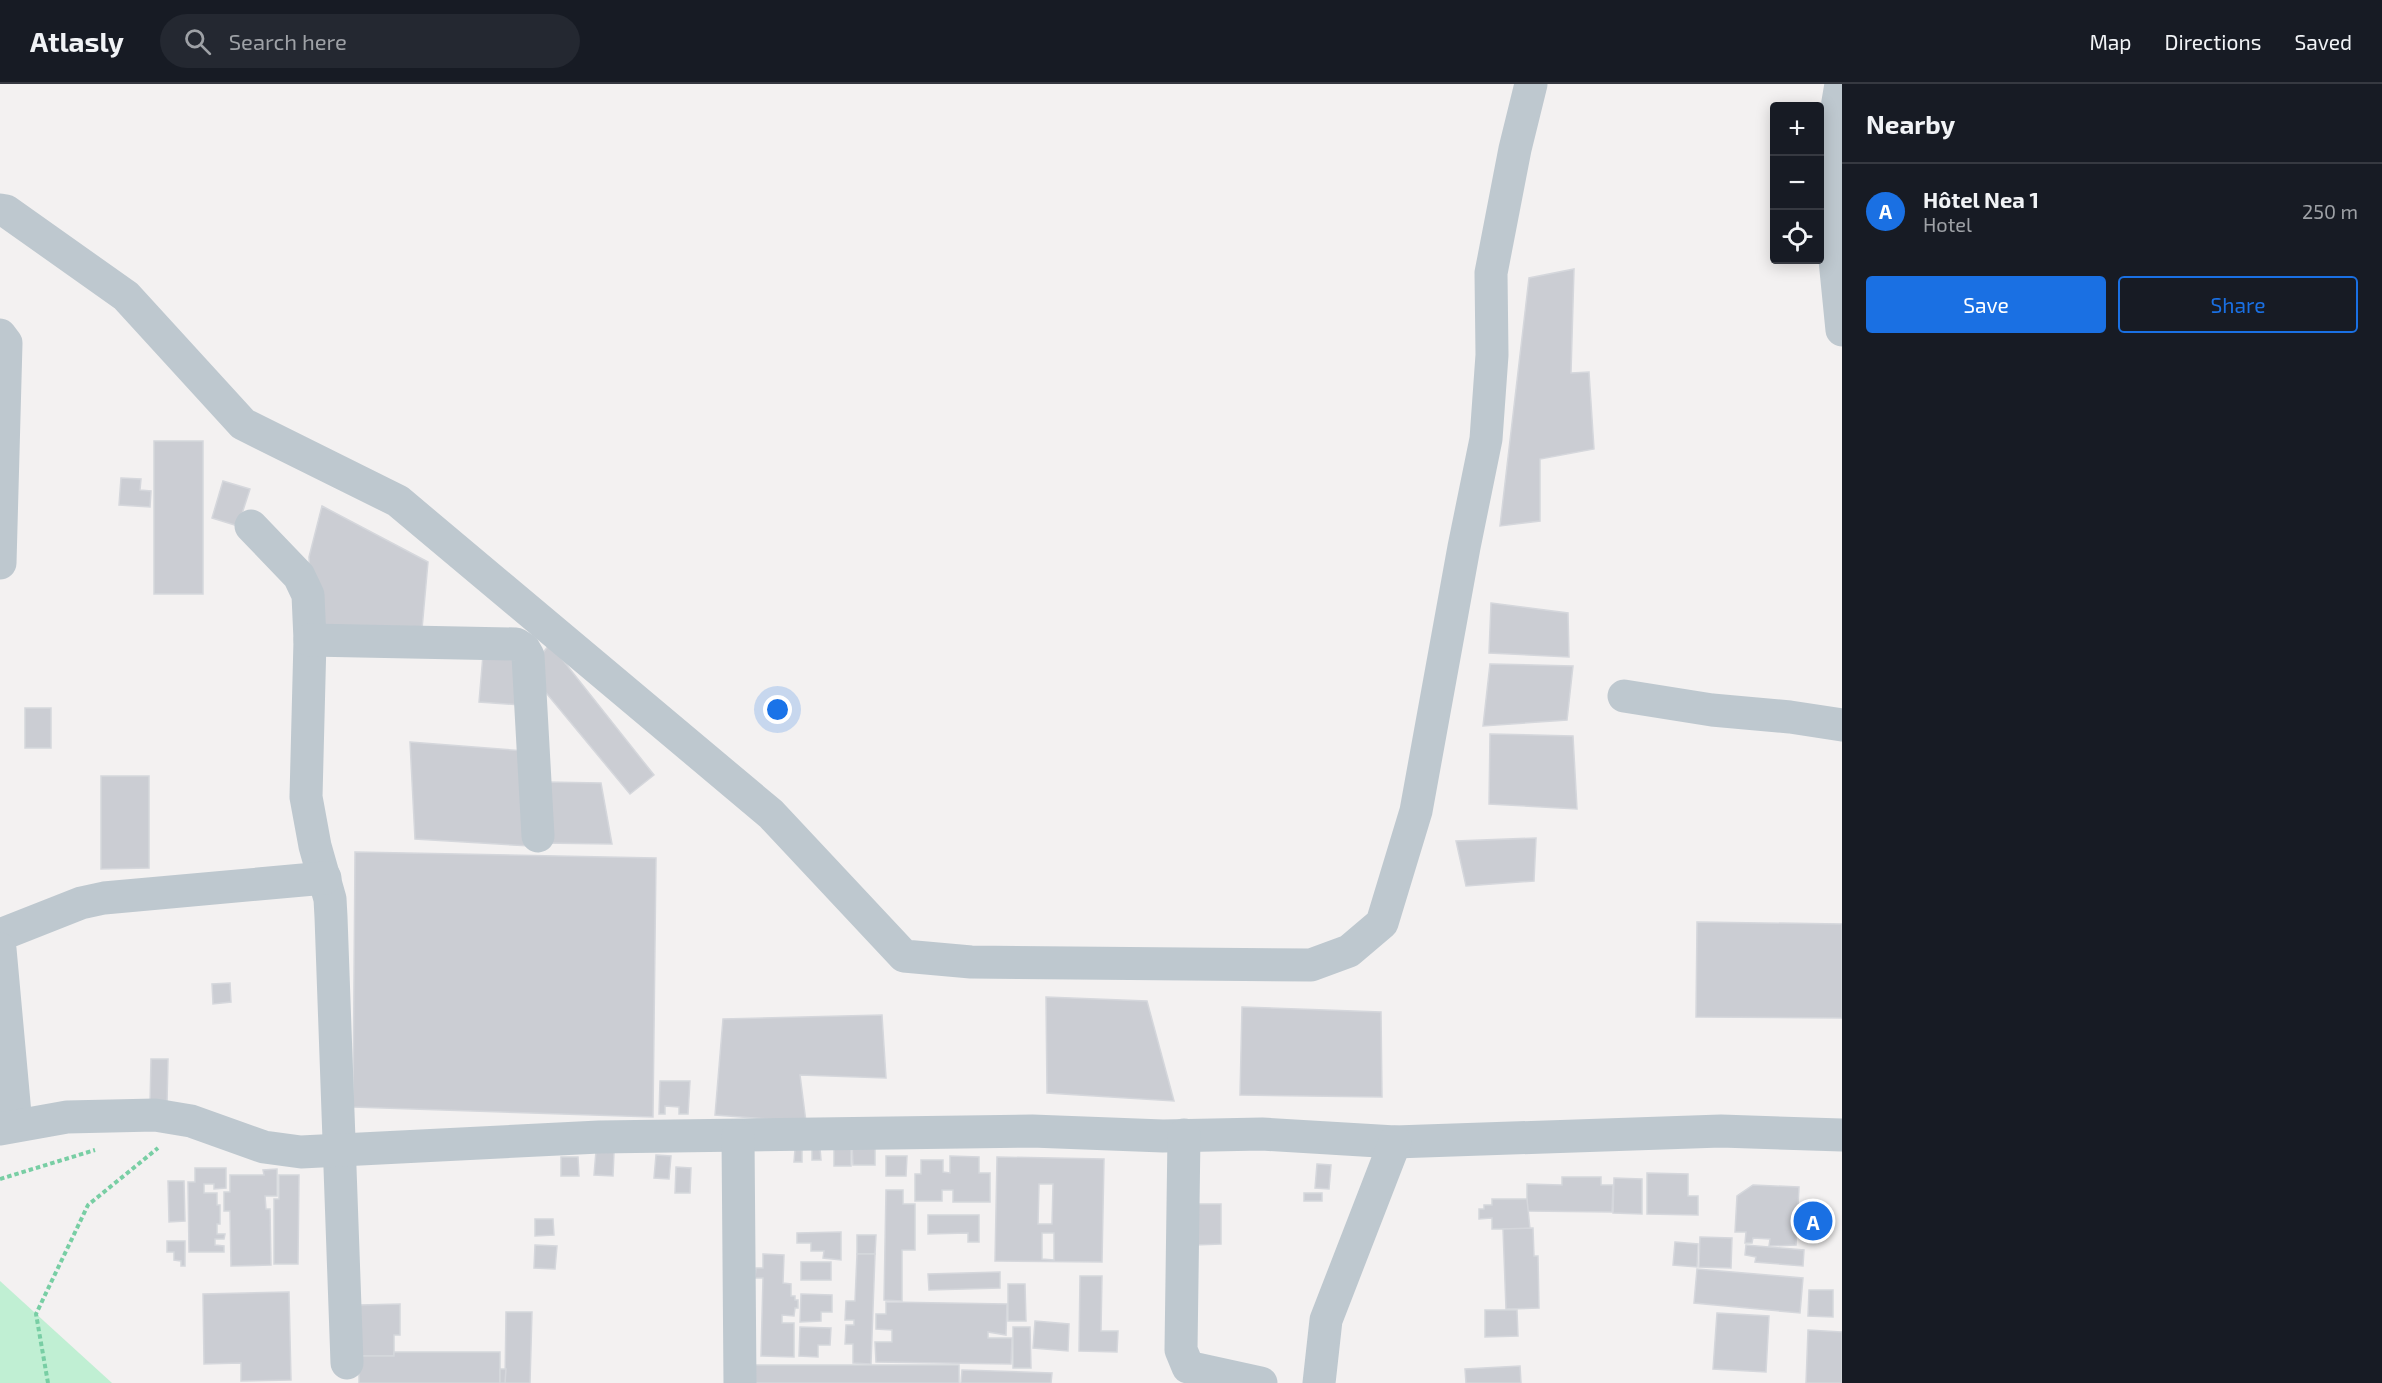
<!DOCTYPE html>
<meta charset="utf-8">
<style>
body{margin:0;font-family:"Exo 2",sans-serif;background:#242831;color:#f1f3f6}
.controls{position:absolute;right:18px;top:18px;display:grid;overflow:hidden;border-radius:6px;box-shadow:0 3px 15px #0003}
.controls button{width:54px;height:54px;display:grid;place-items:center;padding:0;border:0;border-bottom:2px solid #363941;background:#171b24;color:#f1f3f6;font:30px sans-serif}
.you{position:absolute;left:778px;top:626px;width:21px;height:21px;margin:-15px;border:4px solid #fff;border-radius:50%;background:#1a73e8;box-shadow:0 0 0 9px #1a73e833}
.badge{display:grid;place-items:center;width:39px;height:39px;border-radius:50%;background:#1a70e3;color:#fff;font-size:20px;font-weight:700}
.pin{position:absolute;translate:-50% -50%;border:3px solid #fff;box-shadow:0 2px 6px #0006}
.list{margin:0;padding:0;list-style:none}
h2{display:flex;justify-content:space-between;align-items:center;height:78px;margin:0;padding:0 24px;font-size:26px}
h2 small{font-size:20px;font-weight:400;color:#9ea1a6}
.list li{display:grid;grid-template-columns:39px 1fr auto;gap:18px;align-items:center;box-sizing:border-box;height:96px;padding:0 24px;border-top:2px solid #363941}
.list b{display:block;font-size:22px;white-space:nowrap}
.list p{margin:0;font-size:20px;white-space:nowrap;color:#9ea1a6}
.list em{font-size:20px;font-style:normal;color:#9ea1a6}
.actions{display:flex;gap:12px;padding:18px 24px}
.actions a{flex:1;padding:14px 0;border:2px solid #1a70e3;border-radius:6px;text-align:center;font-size:21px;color:#1a70e3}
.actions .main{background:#1a70e3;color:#fff}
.icon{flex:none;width:33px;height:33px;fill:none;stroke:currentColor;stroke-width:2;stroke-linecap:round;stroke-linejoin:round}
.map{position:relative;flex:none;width:1842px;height:1299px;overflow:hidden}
header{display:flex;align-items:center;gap:36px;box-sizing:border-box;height:84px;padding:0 30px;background:#171b24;border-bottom:2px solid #363941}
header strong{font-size:28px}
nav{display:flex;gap:33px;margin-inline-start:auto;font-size:21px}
.search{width:420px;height:54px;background:#242831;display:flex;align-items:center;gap:15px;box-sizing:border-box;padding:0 21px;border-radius:33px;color:#9ea1a6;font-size:22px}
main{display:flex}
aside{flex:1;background:#171b24}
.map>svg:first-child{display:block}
.green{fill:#c0efd3}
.building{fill:#cbcdd3;stroke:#d5d7dc;stroke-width:1.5;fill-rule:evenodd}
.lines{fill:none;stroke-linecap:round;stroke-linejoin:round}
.path{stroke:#78cea4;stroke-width:4;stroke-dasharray:4.5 3;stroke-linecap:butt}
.minor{stroke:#bec8cf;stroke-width:33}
</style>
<header>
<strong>Atlasly</strong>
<div class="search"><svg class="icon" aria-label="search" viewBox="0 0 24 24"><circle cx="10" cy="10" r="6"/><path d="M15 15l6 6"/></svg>Search here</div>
<nav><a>Map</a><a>Directions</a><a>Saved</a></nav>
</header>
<main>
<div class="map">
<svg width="1842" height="1299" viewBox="0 0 1842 1299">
<rect width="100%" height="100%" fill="#f3f1f1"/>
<polygon class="green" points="0,1197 112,1299 0,1299"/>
<g class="building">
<polygon points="1574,185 1571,289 1589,288 1594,365 1540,375 1540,437 1500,442 1529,194"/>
<rect x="154" y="357" width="49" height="153"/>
<polygon points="121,394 141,395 140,406 151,407 150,423 119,421"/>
<polygon points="223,397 250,405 238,442 212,434"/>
<polygon points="322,422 428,478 422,545 313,549 309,473"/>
<polygon points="1491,519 1568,529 1569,573 1489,569"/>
<polygon points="550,560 654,691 630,710 528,587"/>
<polygon points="483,571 513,573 520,621 479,618"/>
<polygon points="1490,580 1573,582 1567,636 1483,642"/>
<rect x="25" y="624" width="26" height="40"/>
<polygon points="1490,650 1573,652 1577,725 1489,720"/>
<polygon points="410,658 525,667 530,762 415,755"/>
<polygon points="101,692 149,692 149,784 101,785"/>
<polygon points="545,698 601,699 612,760 542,759"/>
<polygon points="1536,754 1534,797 1466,802 1456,757"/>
<polygon points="355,768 656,774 653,1033 353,1023"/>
<polygon points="1697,838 1842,840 1842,934 1696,933"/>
<polygon points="230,899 231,918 213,920 212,900"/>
<polygon points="1046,913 1147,917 1174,1017 1047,1009"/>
<polygon points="1242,923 1381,928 1382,1013 1240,1011"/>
<polygon points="882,931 886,994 800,991 806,1038 715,1031 723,935"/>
<polygon points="151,975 168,975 167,1020 150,1020"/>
<polygon points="660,997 690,997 688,1030 679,1030 679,1023 665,1022 665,1030 659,1030"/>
<polygon points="852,1059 875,1063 875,1081 853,1081"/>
<polygon points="812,1064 820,1064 821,1076 812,1076"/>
<polygon points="795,1065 802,1066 802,1078 794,1078"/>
<rect x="834" y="1065" width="17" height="17"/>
<polygon points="596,1067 614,1068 613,1092 594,1091"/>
<polygon points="656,1071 671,1072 669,1095 654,1094"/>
<polygon points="886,1072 907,1072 906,1092 886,1092"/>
<polygon points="950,1072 979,1073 979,1089 990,1089 990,1118 953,1118 953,1106 942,1106 942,1117 915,1117 915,1090 921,1090 921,1076 943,1076 943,1088 950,1089"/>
<polygon points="561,1073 578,1073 579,1092 561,1092"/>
<path d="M997,1073L1104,1075L1102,1178L995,1177ZM1039,1100H1053L1052,1140H1038ZM1042,1149H1054V1176L1042,1175Z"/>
<polygon points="1317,1080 1331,1081 1329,1105 1315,1104"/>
<polygon points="676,1083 691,1084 690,1109 675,1109"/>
<polygon points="195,1084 226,1084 226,1104 214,1105 214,1100 204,1100 204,1109 217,1109 217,1121 220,1121 220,1140 217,1140 217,1150 225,1150 224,1155 215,1155 215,1161 224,1162 224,1168 189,1168 188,1098 195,1098"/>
<polygon points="277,1085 277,1112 265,1112 266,1125 270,1125 271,1181 231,1182 230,1127 224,1127 224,1108 230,1108 230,1091 264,1091 263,1086"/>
<polygon points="1647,1089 1688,1090 1688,1112 1698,1112 1698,1131 1647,1130"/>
<polygon points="279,1091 299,1091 298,1180 274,1180 274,1115 279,1115"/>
<polygon points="1562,1093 1601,1093 1601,1101 1613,1101 1612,1128 1527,1127 1527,1100 1562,1101"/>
<polygon points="1614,1094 1642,1095 1642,1130 1613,1129"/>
<polygon points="168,1097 184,1097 185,1137 169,1138"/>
<polygon points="1753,1101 1799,1103 1796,1161 1769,1162 1770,1155 1753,1154 1752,1159 1745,1159 1746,1148 1735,1148 1737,1112"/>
<polygon points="886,1106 903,1106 903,1120 915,1120 915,1166 902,1166 902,1217 884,1216"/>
<rect x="1304" y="1109" width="18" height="8"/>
<polygon points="1492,1115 1527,1115 1530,1145 1492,1145 1492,1134 1479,1135 1479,1125 1484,1125 1484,1121 1492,1121"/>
<polygon points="1194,1120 1221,1120 1221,1160 1195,1161"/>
<polygon points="928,1131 979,1131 979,1158 968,1158 968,1149 928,1150"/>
<polygon points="535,1135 553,1135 554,1151 535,1152"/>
<polygon points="1533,1144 1534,1172 1538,1172 1539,1224 1506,1225 1503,1145"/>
<polygon points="841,1148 841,1176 823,1174 824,1167 811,1167 811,1159 797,1159 797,1149"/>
<polygon points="857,1151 876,1151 875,1170 857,1170"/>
<polygon points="1700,1153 1732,1154 1731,1184 1699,1183"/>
<polygon points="167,1157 185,1157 185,1182 181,1182 181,1177 174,1176 174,1168 167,1168"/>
<polygon points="1675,1158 1698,1160 1697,1183 1673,1181"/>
<polygon points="535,1161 557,1162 555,1185 534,1184"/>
<polygon points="1746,1161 1804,1166 1803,1182 1755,1178 1756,1173 1745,1171"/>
<polygon points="763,1170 784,1171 783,1199 791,1200 791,1212 795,1212 795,1216 798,1216 798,1224 795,1224 794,1232 782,1231 782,1239 794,1239 794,1273 761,1272 763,1194 755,1194 756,1184 763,1184"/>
<polygon points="857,1170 875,1170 871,1280 853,1279 853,1260 845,1260 846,1241 854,1241 854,1236 845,1236 846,1217 855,1217"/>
<rect x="801" y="1178" width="30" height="18"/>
<polygon points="1697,1185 1803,1194 1800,1229 1694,1219"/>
<polygon points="1000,1188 1000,1204 929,1206 928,1190"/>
<polygon points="1080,1192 1102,1192 1101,1247 1118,1247 1117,1268 1079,1267"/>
<polygon points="1008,1200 1025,1200 1026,1237 1008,1237"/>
<polygon points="1809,1206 1833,1206 1833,1233 1808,1232"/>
<polygon points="289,1208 291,1296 241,1297 241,1279 204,1280 203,1210"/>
<polygon points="801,1210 832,1211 832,1228 821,1228 821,1237 800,1238"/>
<polygon points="886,1218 1007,1220 1006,1251 988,1248 988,1254 1012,1254 1011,1280 876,1278 875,1258 892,1258 892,1246 876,1245 876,1230 886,1230"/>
<polygon points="400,1220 400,1251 394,1251 394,1272 359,1272 359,1221"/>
<polygon points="1485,1226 1517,1226 1518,1252 1485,1253"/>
<polygon points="506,1228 532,1228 530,1299 505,1299"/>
<polygon points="1717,1229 1769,1232 1766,1288 1713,1285"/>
<polygon points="1035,1237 1069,1240 1068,1267 1033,1264"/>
<polygon points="800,1243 831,1244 830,1261 818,1261 818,1273 799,1272"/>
<polygon points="1013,1243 1030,1243 1031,1284 1013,1284"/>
<polygon points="1808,1246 1842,1248 1842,1299 1806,1299"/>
<polygon points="394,1268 500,1268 500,1299 359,1299 359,1272 394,1272"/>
<rect x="752" y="1281" width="207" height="18"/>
<polygon points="1520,1282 1521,1299 1466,1299 1465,1285"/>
<polygon points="500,1285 506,1285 505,1299 500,1299"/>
<polygon points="962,1286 1052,1289 1051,1299 961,1299"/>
</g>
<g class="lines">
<g class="path">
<polyline points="0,1095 95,1066"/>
<polyline points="48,1299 36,1230 88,1121 158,1064"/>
</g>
<g class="minor">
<polyline points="1841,0 1831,59 1829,116 1842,246"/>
<polyline points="0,126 6,127 126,212 243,340 398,417 771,730 904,872 971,878 1311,881 1349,867 1382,839 1416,727 1464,463 1486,355 1492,271 1491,189 1515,65 1531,0"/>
<polyline points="0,251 6,259 0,479"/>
<polyline points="251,442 299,492 308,511 310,556 306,713 315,762 330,815 331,833 347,1279"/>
<polyline points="310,556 516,560 524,565 528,572 538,752"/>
<polyline points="1624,612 1712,626 1790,633 1842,641"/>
<polyline points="0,851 81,819 104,814 325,794"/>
<polyline points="0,865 16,1041"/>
<polyline points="0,1045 67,1033 155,1031 191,1037 264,1063 301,1068 599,1053 1032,1047 1163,1052 1262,1050 1395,1058 1721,1047 1842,1051"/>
<polyline points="1184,1051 1181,1266 1188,1283 1261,1299"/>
<polyline points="738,1052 740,1299"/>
<polyline points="1319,1299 1326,1236 1395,1058"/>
</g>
</g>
</svg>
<div class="controls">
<button>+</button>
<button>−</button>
<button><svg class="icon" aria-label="locate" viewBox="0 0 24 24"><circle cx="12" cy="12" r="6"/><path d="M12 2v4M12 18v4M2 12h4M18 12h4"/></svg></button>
</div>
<div class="you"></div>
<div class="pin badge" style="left:1813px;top:1137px">A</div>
</div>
<aside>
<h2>Nearby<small></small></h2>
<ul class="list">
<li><span class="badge">A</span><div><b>Hôtel Nea 1</b><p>Hotel</p></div><em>250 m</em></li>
</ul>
<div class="actions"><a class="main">Save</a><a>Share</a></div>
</aside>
</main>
